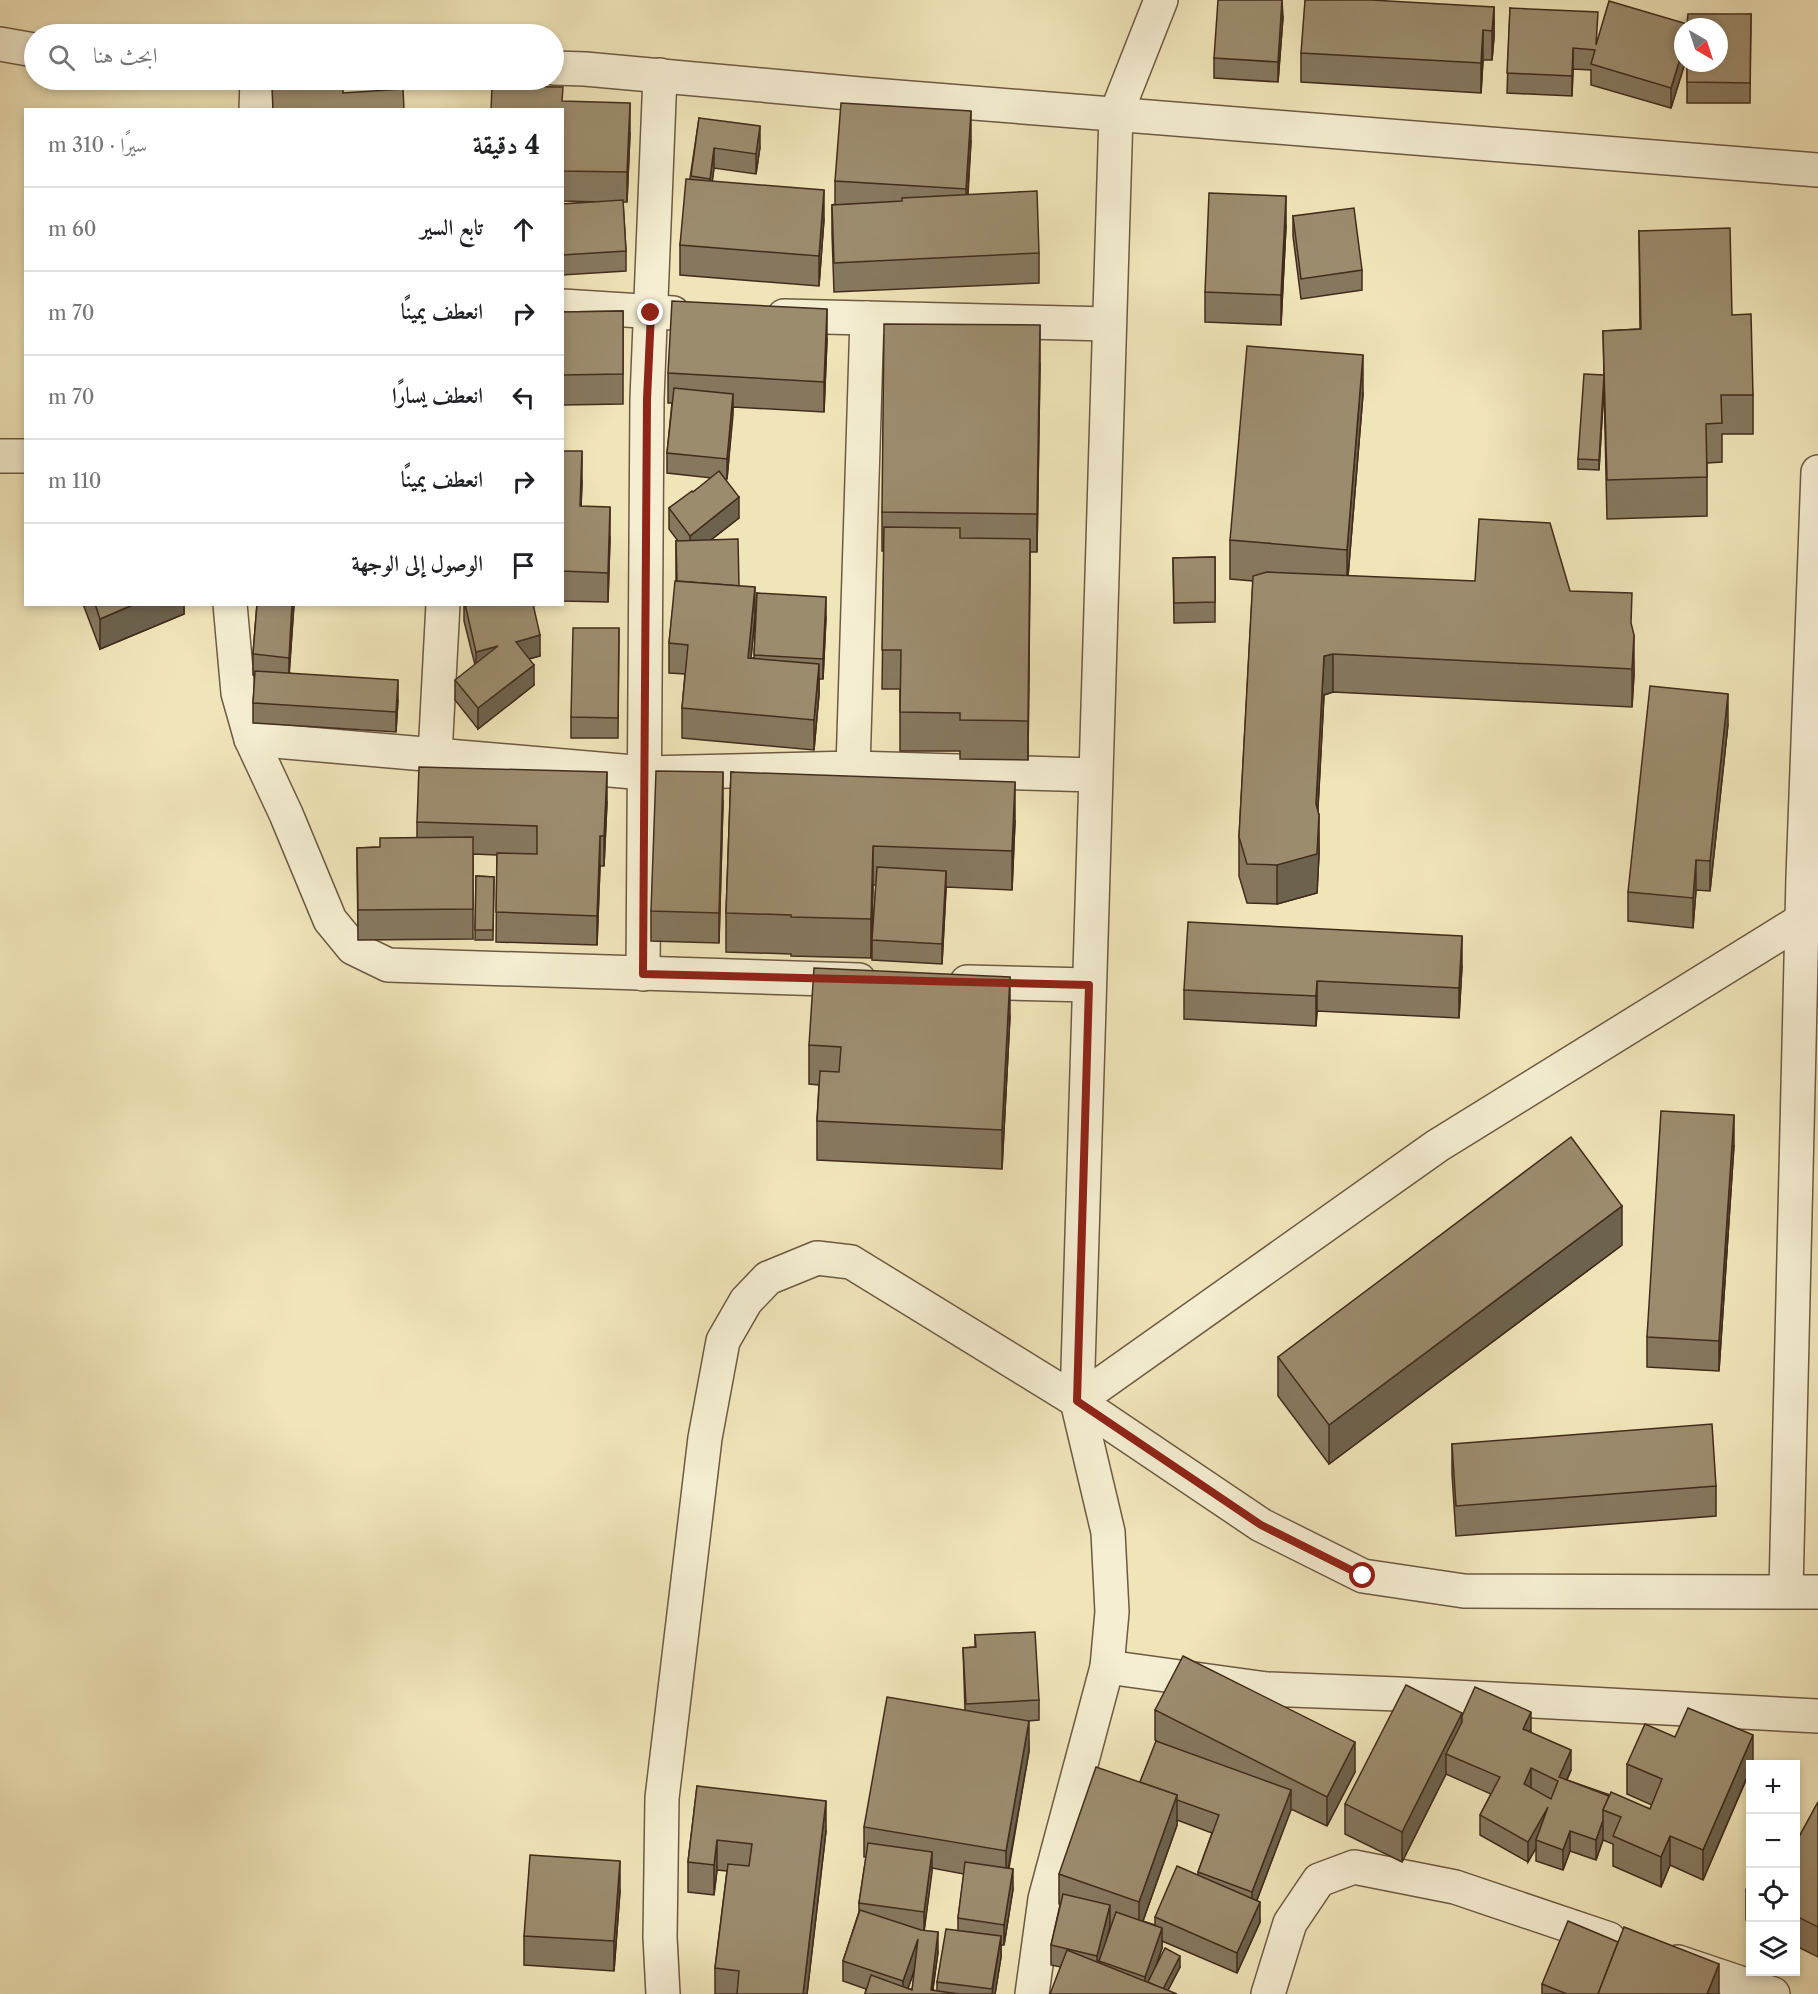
<!DOCTYPE html>
<html lang="ar">
<meta charset="utf-8">
<style>
body{margin:0;font-family:"Libre Caslon Text",Amiri,serif;background:#f2f2f2;color:#202124;direction:rtl}
.controls{position:absolute;right:18px;bottom:18px;display:grid;overflow:hidden;border-radius:0px;box-shadow:0 3px 9px #0003}
.controls button{width:54px;height:54px;display:grid;place-items:center;padding:0;border:0;border-bottom:2px solid #e0e0e0;background:#fff;color:#202124;font:30px sans-serif}
.compass{position:absolute;left:1674px;top:18px;width:54px;height:54px;border-radius:50%;background:#fff;box-shadow:0 3px 9px #0003;rotate:141deg}
.stop{position:absolute;width:18px;height:18px;margin:-14px;border:4px solid #8f2418;border-radius:50%;background:#fff}
.stop.end{background:#8f2418;border-color:#fff;box-shadow:0 2px 6px #0008}
.list{margin:0;padding:0;list-style:none}
h2{display:flex;justify-content:space-between;align-items:center;height:78px;margin:0;padding:0 24px;font-size:26px}
h2 small{font-size:20px;font-weight:400;color:#757577}
.list li{display:grid;grid-template-columns:39px 1fr auto;gap:18px;align-items:center;box-sizing:border-box;height:84px;padding:0 24px;border-top:2px solid #e0e0e0}
.list b{display:block;font-size:22px;white-space:nowrap}
.list em{font-size:20px;font-style:normal;color:#757577}
.icon{flex:none;width:33px;height:33px;fill:none;stroke:currentColor;stroke-width:2;stroke-linecap:round;stroke-linejoin:round}
.map{position:relative;flex:none;width:1818px;height:1994px;overflow:hidden;direction:ltr}
.search{position:absolute;background:#fff;box-shadow:0 3px 9px #0003;left:24px;top:24px;width:540px;height:66px;display:flex;align-items:center;gap:15px;box-sizing:border-box;padding:0 21px;border-radius:33px;color:#757577;font-size:22px}
.panel{position:absolute;background:#fff;box-shadow:0 3px 9px #0003;left:24px;top:108px;width:540px;height:498px;border-radius:0px;direction:rtl}
.map>svg:first-child{display:block}
.lines{fill:none;stroke-linecap:round;stroke-linejoin:round}
.street-casing{stroke:#6d5a43;stroke-width:36}
.street{stroke:#f5eed2;stroke-width:33}
.wall{fill:#86785f;stroke:#412c1c;stroke-width:1.5;fill-rule:evenodd}
.shaded-wall{fill:#6d624d;stroke:#412c1c;stroke-width:1.5}
.building{fill:#9c8c6e;stroke:#412c1c;stroke-width:1.5;fill-rule:evenodd}
.route{stroke:#8f2418;stroke-width:8}
</style>
<div class="map">
<svg width="1818" height="1994" viewBox="0 0 1818 1994">
<rect width="100%" height="100%" fill="#f0e5b9"/>
<filter id="stains"><feTurbulence type="fractalNoise" baseFrequency=".00333" numOctaves="4"/><feColorMatrix values="0 0 0 0 .2 0 0 0 0 .09 0 0 0 0 .02 0 0 0 .5 -.17"/></filter>
<radialGradient id="worn" r=".72"><stop offset=".6" stop-color="#630" stop-opacity="0"/><stop offset="1" stop-color="#630" stop-opacity=".3"/></radialGradient>
<g class="lines">
<defs>
<g id="street">
<polyline points="0,44 34,50"/>
<polyline points="554,68 585,69 860,94 1818,170"/>
<polyline points="256,110 257,80"/>
<polyline points="562,306 673,313"/>
<polyline points="784,316 1109,324"/>
<polyline points="0,456 26,456"/>
<polyline points="230,604 238,693 251,739 286,814 330,920 353,948 388,965 859,980"/>
<polyline points="251,739 645,773 853,768 867,318"/>
<polyline points="435,755 443,604"/>
<polyline points="853,768 1095,775"/>
<polyline points="643,974 647,399 660,75"/>
<polyline points="967,982 1089,985"/>
<polyline points="1077,1401 1437,1146 1802,920 1818,924"/>
<polyline points="1786,1591 1803,877 1818,472"/>
<polyline points="1107,1667 1267,1689 1398,1694 1818,1716"/>
<polyline points="1678,1962 1773,1994"/>
<polyline points="663,1994 660,1937 662,1798 705,1438 723,1341 746,1301 768,1278 817,1258 851,1262 1077,1401 1261,1525 1363,1576 1464,1591 1818,1592"/>
<polyline points="1032,1994 1045,1899 1107,1667 1112,1612 1108,1532 1077,1401 1116,114 1161,0"/>
<polyline points="1268,1994 1290,1923 1319,1880 1354,1867 1455,1887 1609,1939"/>
</g>
</defs>
<use href="#street" class="street-casing"/>
<use href="#street" class="street"/>
</g>
<g class="wall">
<polygon points="1494,7 1494,37 1492,60 1483,60 1481,93 1301,82 1301,53"/>
<polygon points="1510,8 1597,42 1687,24 1751,14 1750,103 1687,103 1687,63 1719,63 1683,27 1683,63 1685,63 1671,108 1591,85 1591,70 1573,69 1572,96 1507,93"/>
<polygon points="1283,17 1278,82 1214,78 1214,58"/>
<polygon points="562,110 630,133 627,202 623,202 626,251 626,271 562,275 562,204 603,202 562,201"/>
<polygon points="699,118 760,147 756,174 714,168 712,181 824,219 819,286 680,275 680,245"/>
<polygon points="971,141 968,195 1039,253 1039,283 834,292 832,234 832,205 835,204 835,181"/>
<polygon points="1293,216 1362,270 1362,290 1301,299 1293,236"/>
<polygon points="1286,226 1281,325 1205,322 1205,292"/>
<polygon points="1639,231 1732,315 1753,395 1753,434 1722,434 1722,462 1707,463 1707,516 1607,519 1604,385 1599,470 1578,469 1578,459 1604,375 1603,331 1640,329"/>
<polygon points="623,311 623,404 562,405 562,312"/>
<polygon points="827,339 824,412 733,407 727,479 725,479 739,518 711,540 739,586 755,617 751,658 754,658 757,593 826,617 823,679 819,679 819,694 814,750 682,738 682,708 685,674 669,673 669,643 676,581 676,541 678,541 669,529 669,508 693,492 712,478 667,473 667,453 672,403 668,403 668,373"/>
<polygon points="1040,364 1037,552 1030,552 1028,760 960,759 960,751 900,751 900,689 882,689 884,551 882,551 882,512"/>
<polygon points="1363,394 1348,576 1570,591 1632,628 1634,674 1632,707 1333,692 1324,695 1318,809 1319,854 1317,893 1277,904 1247,903 1239,876 1239,837 1253,581 1230,579 1230,540"/>
<polygon points="562,451 582,481 581,506 610,537 608,602 562,601"/>
<polygon points="1215,557 1215,622 1174,623 1173,558"/>
<polygon points="83,604 184,604 184,614 100,649"/>
<polygon points="257,604 294,604 289,673 398,700 396,732 253,723 253,703 255,675 253,675 253,654"/>
<polygon points="464,604 533,604 540,656 529,659 534,685 478,729 455,700 455,680 475,665 464,621"/>
<polygon points="619,628 618,738 571,738 571,717"/>
<polygon points="1728,724 1710,891 1696,890 1693,928 1628,921 1628,892"/>
<polygon points="731,772 1015,821 1012,890 946,887 942,964 872,960 872,940 876,885 873,885 871,958 791,956 791,954 726,952 726,913"/>
<polygon points="607,802 604,866 600,866 597,945 496,942 497,855 473,854 473,939 358,940 357,848 380,847 417,838 417,822"/>
<polygon points="723,802 719,943 651,941 651,911"/>
<polygon points="476,876 494,877 493,940 475,940"/>
<polygon points="1462,966 1459,1018 1317,1011 1316,1026 1184,1019 1184,990"/>
<polygon points="1010,1016 1002,1169 817,1160 817,1121 819,1085 809,1084 809,1045"/>
<polygon points="1734,1145 1719,1371 1647,1367 1647,1337"/>
<polygon points="1622,1245 1329,1464 1278,1396 1278,1357"/>
<polygon points="1452,1444 1716,1486 1716,1516 1456,1536 1452,1474"/>
<path d="M975,1635L1039,1700V1720L1027,1721L1029,1751L1009,1868L1013,1889L1004,1945H1001V1957L995,1994H865L866,1989L843,1981V1961L859,1912V1903L866,1857H864V1827L965,1710L963,1648L975,1647ZM932,1868L964,1874L958,1918V1931L937,1982V1991L933,1990L938,1952L924,1931ZM915,1970L912,1990L908,1988Z"/>
<path d="M1155,1710L1355,1772L1327,1826L1291,1809L1257,1900L1260,1922L1237,1973L1162,1941V1948L1157,1964L1180,1967L1168,1990L1051,1965V1945L1060,1905L1059,1904V1874L1140,1782L1157,1741L1155,1740ZM1177,1820L1212,1833L1198,1872V1875L1155,1917V1925L1143,1921L1177,1825Z"/>
<polygon points="1462,1716 1531,1732 1571,1770 1567,1780 1650,1809 1652,1805 1627,1794 1627,1764 1675,1737 1753,1764 1703,1880 1670,1865 1661,1887 1613,1866 1613,1844 1603,1840 1596,1860 1570,1851 1563,1870 1536,1861 1536,1848 1528,1862 1480,1835 1480,1815 1491,1794 1446,1774 1402,1862 1345,1834 1345,1804"/>
<polygon points="697,1786 826,1831 807,1994 715,1994 715,1968 727,1871 717,1870 714,1895 688,1892 688,1862"/>
<polygon points="1818,1802 1818,1957 1796,1946 1796,1833 1800,1835"/>
<polygon points="1750,1881 1750,1922 1746,1920 1746,1890"/>
<polygon points="620,1891 614,1971 524,1965 524,1936"/>
<polygon points="1542,1984 1719,1994 1542,1994"/>
</g>
<g class="shaded-wall">
<polygon points="1282,0 1283,17 1278,82 1278,62"/>
<polygon points="1494,7 1494,37 1492,60 1492,31"/>
<polygon points="1483,30 1483,60 1481,93 1481,63"/>
<polygon points="1573,48 1573,69 1572,96 1572,76"/>
<polygon points="1683,49 1683,63 1685,63 1671,108 1671,88"/>
<polygon points="630,103 630,133 627,202 627,172"/>
<polygon points="971,111 971,141 966,219 966,189"/>
<polygon points="760,126 760,147 756,174 756,154"/>
<polygon points="714,148 714,168 710,199 710,179"/>
<polygon points="824,190 824,219 819,286 819,256"/>
<polygon points="1286,196 1286,226 1281,325 1281,295"/>
<polygon points="827,309 827,339 824,412 824,382"/>
<polygon points="1040,325 1040,364 1037,552 1037,514"/>
<polygon points="1363,355 1363,394 1347,589 1347,550"/>
<polygon points="1604,375 1604,385 1599,470 1599,460"/>
<polygon points="733,394 733,415 727,479 727,459"/>
<polygon points="582,451 582,481 580,536 580,506"/>
<polygon points="739,497 739,518 690,556 690,536"/>
<polygon points="610,507 610,537 608,602 608,573"/>
<polygon points="1030,539 1030,578 1028,760 1028,721"/>
<polygon points="755,587 755,617 748,688 748,658"/>
<polygon points="826,597 826,617 823,679 823,659"/>
<polygon points="135,604 184,604 184,614 100,649 100,619"/>
<polygon points="292,604 294,604 289,678 289,658"/>
<polygon points="540,635 540,656 516,662 516,642"/>
<polygon points="1634,635 1634,674 1632,707 1632,669"/>
<polygon points="498,646 476,672 476,652"/>
<polygon points="1333,654 1333,692 1324,695 1316,843 1316,804 1324,656"/>
<polygon points="819,664 819,694 814,750 814,720"/>
<polygon points="534,665 534,685 478,729 478,708"/>
<polygon points="398,680 398,700 396,732 396,712"/>
<polygon points="1728,694 1728,724 1710,891 1710,861"/>
<polygon points="607,772 607,802 604,866 604,836"/>
<polygon points="723,772 723,802 719,943 719,913"/>
<polygon points="1015,782 1015,821 1012,890 1012,851"/>
<polygon points="1319,815 1319,854 1317,893 1277,904 1277,865"/>
<polygon points="600,836 600,866 597,945 597,916"/>
<polygon points="873,846 873,885 871,958 871,919"/>
<polygon points="1696,860 1696,890 1693,928 1693,898"/>
<polygon points="946,871 946,891 942,964 942,944"/>
<polygon points="1462,936 1462,966 1459,1018 1459,988"/>
<polygon points="1010,977 1010,1016 1002,1169 1002,1130"/>
<polygon points="1317,981 1317,1011 1316,1026 1316,996"/>
<polygon points="1734,1115 1734,1145 1719,1371 1719,1341"/>
<polygon points="1622,1206 1622,1245 1329,1464 1329,1425"/>
<polygon points="1531,1712 1531,1732 1523,1729"/>
<polygon points="1462,1713 1462,1743 1446,1754 1446,1774 1402,1862 1402,1832"/>
<polygon points="1029,1721 1029,1751 1006,1881 1006,1851"/>
<polygon points="1753,1735 1753,1764 1750,1764 1750,1770 1703,1880 1703,1850"/>
<polygon points="1355,1742 1355,1772 1327,1826 1327,1797"/>
<polygon points="1571,1750 1571,1770 1559,1797 1559,1777"/>
<polygon points="1531,1768 1531,1789 1524,1784"/>
<polygon points="1291,1790 1291,1810 1252,1913 1252,1892"/>
<polygon points="1177,1795 1177,1825 1139,1932 1139,1902"/>
<polygon points="826,1801 826,1831 807,1994 803,1994"/>
<polygon points="1548,1807 1536,1840 1536,1848 1528,1862 1528,1842"/>
<polygon points="1603,1820 1603,1840 1596,1860 1596,1840"/>
<polygon points="1570,1831 1570,1851 1563,1870 1563,1850"/>
<polygon points="1670,1836 1670,1865 1661,1887 1661,1857"/>
<polygon points="717,1840 717,1870 714,1895 714,1865"/>
<polygon points="932,1852 932,1872 924,1932 924,1912"/>
<polygon points="620,1861 620,1891 614,1971 614,1941"/>
<polygon points="1013,1869 1013,1889 1004,1945 1004,1925"/>
<polygon points="1260,1902 1260,1922 1237,1973 1237,1953"/>
<polygon points="1110,1905 1110,1926 1101,1962 1099,1961 1099,1971 1097,1976 1097,1956"/>
<polygon points="1162,1928 1162,1948 1148,1989 1145,1994 1145,1977"/>
<polygon points="938,1932 938,1952 932,1994 931,1990"/>
<polygon points="1001,1936 1001,1957 995,1994 992,1994"/>
<polygon points="918,1939 918,1959 906,1994 903,1994 903,1981"/>
<polygon points="1180,1956 1180,1967 1166,1994 1160,1994"/>
<polygon points="1719,1964 1719,1994 1707,1994"/>
</g>
<g class="building">
<polygon points="1218,0 1282,0 1278,62 1214,58"/>
<polygon points="1305,0 1371,0 1494,7 1492,31 1483,30 1481,63 1301,53"/>
<polygon points="1609,1 1687,24 1688,14 1751,14 1750,83 1687,82 1687,63 1719,63 1719,27 1683,27 1683,49 1671,88 1591,64 1595,50 1573,48 1572,76 1507,73 1510,8 1598,12 1596,45"/>
<polygon points="343,84 343,93 403,89 404,110 273,110 272,88"/>
<polygon points="492,86 563,87 562,101 630,103 627,172 562,171 562,110 491,110"/>
<polygon points="841,103 971,111 966,189 835,181"/>
<polygon points="699,118 760,126 756,154 714,148 710,179 691,176"/>
<polygon points="686,179 824,190 819,256 680,245"/>
<polygon points="1037,191 1039,253 834,263 832,205 902,201 902,198"/>
<polygon points="1209,193 1286,196 1281,295 1205,292"/>
<polygon points="623,200 626,251 562,255 562,204"/>
<polygon points="1354,208 1362,270 1301,279 1293,216"/>
<polygon points="1730,228 1732,315 1751,314 1753,395 1721,395 1722,423 1706,424 1707,477 1607,480 1603,331 1641,329 1639,231"/>
<polygon points="672,301 827,309 824,382 668,373"/>
<polygon points="623,311 623,374 562,375 562,312"/>
<polygon points="884,324 1040,325 1037,514 882,512"/>
<polygon points="1247,346 1363,355 1347,550 1230,540"/>
<polygon points="1584,374 1604,375 1599,460 1578,459"/>
<polygon points="674,388 733,394 727,459 667,453"/>
<polygon points="562,451 582,451 580,506 610,507 608,573 562,571"/>
<polygon points="719,471 739,497 690,536 669,508 692,491 693,492"/>
<polygon points="1479,519 1550,523 1570,591 1632,593 1631,623 1634,635 1632,669 1333,654 1324,656 1316,804 1319,815 1317,854 1277,865 1247,864 1239,837 1253,576 1267,572 1475,581"/>
<polygon points="884,527 960,528 960,538 1030,539 1028,721 960,720 960,713 900,712 901,650 882,650"/>
<polygon points="738,539 739,586 677,581 676,541"/>
<polygon points="1215,557 1215,602 1174,603 1173,558"/>
<polygon points="675,581 755,587 748,658 819,664 814,720 682,708 688,645 669,643"/>
<polygon points="757,593 826,597 823,659 754,655"/>
<polygon points="95,604 135,604 100,619"/>
<polygon points="257,604 292,604 289,658 253,654"/>
<polygon points="465,604 533,604 540,635 516,642 534,665 478,708 455,680 498,646 476,652"/>
<polygon points="573,628 619,628 618,718 571,717"/>
<polygon points="255,671 398,680 396,712 253,703"/>
<polygon points="1650,686 1728,694 1710,861 1696,860 1693,898 1628,892"/>
<polygon points="419,767 607,772 604,836 600,836 597,916 496,912 497,853 537,854 537,826 417,822"/>
<polygon points="656,771 723,772 719,913 651,911"/>
<polygon points="731,772 1015,782 1012,851 873,846 871,919 791,917 791,915 726,913"/>
<polygon points="473,837 473,909 358,910 357,848 380,847 380,838"/>
<polygon points="877,867 946,871 942,944 872,940"/>
<polygon points="476,876 494,877 493,930 475,930"/>
<polygon points="1188,922 1462,936 1459,988 1317,981 1316,996 1184,990"/>
<polygon points="814,968 1010,977 1002,1130 817,1121 820,1071 839,1072 841,1047 809,1045"/>
<polygon points="1661,1111 1734,1115 1719,1341 1647,1337"/>
<polygon points="1571,1137 1622,1206 1329,1425 1278,1357"/>
<polygon points="1712,1424 1716,1486 1456,1506 1452,1444"/>
<polygon points="1035,1632 1039,1700 966,1704 963,1648 976,1647 975,1635"/>
<polygon points="1183,1656 1355,1742 1327,1797 1155,1710"/>
<polygon points="1406,1685 1462,1713 1402,1832 1345,1804"/>
<path d="M1475,1687L1531,1712L1523,1729L1571,1750L1559,1777L1609,1796L1603,1810V1820L1596,1840L1570,1831L1563,1850L1536,1840L1548,1807L1528,1842L1480,1815L1500,1777L1446,1754L1462,1722V1716ZM1531,1768L1558,1781L1551,1799L1524,1784Z"/>
<polygon points="887,1697 1029,1721 1006,1851 864,1827"/>
<polygon points="1688,1708 1753,1735 1703,1850 1670,1836 1661,1857 1613,1836 1621,1817 1603,1810 1611,1792 1650,1809 1662,1779 1627,1764 1645,1724 1675,1737"/>
<polygon points="1156,1741 1291,1790 1252,1892 1198,1872 1219,1815 1177,1800 1177,1795 1140,1782"/>
<polygon points="1096,1767 1177,1795 1139,1902 1059,1874"/>
<polygon points="697,1786 826,1801 803,1994 737,1994 739,1971 715,1968 728,1864 749,1866 752,1844 717,1840 714,1865 688,1862"/>
<polygon points="1818,1802 1818,1927 1796,1916 1796,1833 1800,1835"/>
<polygon points="868,1843 932,1852 924,1912 859,1903"/>
<polygon points="530,1855 620,1861 614,1941 524,1936"/>
<polygon points="965,1862 1013,1869 1004,1925 958,1918"/>
<polygon points="1177,1866 1260,1902 1237,1953 1155,1917"/>
<polygon points="1750,1881 1750,1892 1746,1890"/>
<polygon points="1063,1894 1110,1905 1097,1956 1051,1945"/>
<polygon points="860,1910 921,1930 938,1932 931,1990 959,1994 865,1994 871,1975 912,1990 918,1939 903,1981 843,1961"/>
<polygon points="1116,1912 1162,1928 1145,1977 1099,1961"/>
<polygon points="1568,1921 1618,1942 1598,1994 1567,1994 1542,1984"/>
<polygon points="1624,1927 1719,1964 1707,1994 1598,1994"/>
<polygon points="946,1929 1001,1936 992,1989 937,1982"/>
<polygon points="1165,1948 1180,1956 1163,1989 1148,1982"/>
<polygon points="1067,1950 1177,1994 1050,1994"/>
</g>
<g class="lines">
<polyline class="route" points="651,313 647,399 643,974 1089,985 1077,1401 1261,1525 1363,1576"/>
</g>
<rect width="100%" height="100%" filter="url(#stains)"/>
<rect width="100%" height="100%" fill="url(#worn)"/>
</svg>
<div class="controls">
<button>+</button>
<button>−</button>
<button><svg class="icon" aria-label="locate" viewBox="0 0 24 24"><circle cx="12" cy="12" r="6"/><path d="M12 2v4M12 18v4M2 12h4M18 12h4"/></svg></button>
<button><svg class="icon" aria-label="layers" viewBox="0 0 24 24"><path d="M12 4l9 5-9 5-9-5zM3 14l9 5 9-5"/></svg></button>
</div>
<svg class="compass" viewBox="-18 -18 36 36"><path d="M0-13l5 13h-10z" fill="#e53935"/><path d="M0 13l5-13h-10z" fill="#757577"/></svg>
<div class="stop" style="left:1363px;top:1576px"></div>
<div class="stop end" style="left:651px;top:313px"></div>
<div class="search"><svg class="icon" aria-label="search" viewBox="0 0 24 24"><circle cx="10" cy="10" r="6"/><path d="M15 15l6 6"/></svg>ابحث هنا</div>
<section class="panel">
<h2>4 دقيقة<small>سيرًا · 310 m</small></h2>
<ul class="list">
<li><svg class="icon" aria-label="ahead" viewBox="0 0 24 24"><path d="M12 20V5M6 11l6-6 6 6"/></svg><div><b>تابع السير</b></div><em>60 m</em></li>
<li><svg class="icon" aria-label="right" viewBox="0 0 24 24"><path d="M7 20v-9h11M14 6l5 5-5 5"/></svg><div><b>انعطف يمينًا</b></div><em>70 m</em></li>
<li><svg class="icon" aria-label="left" viewBox="0 0 24 24"><path d="M17 20v-9H6M10 6l-5 5 5 5"/></svg><div><b>انعطف يسارًا</b></div><em>70 m</em></li>
<li><svg class="icon" aria-label="right" viewBox="0 0 24 24"><path d="M7 20v-9h11M14 6l5 5-5 5"/></svg><div><b>انعطف يمينًا</b></div><em>110 m</em></li>
<li><svg class="icon" aria-label="arrive" viewBox="0 0 24 24"><path d="M6 21V4h12l-3 4 3 4H6"/></svg><div><b>الوصول إلى الوجهة</b></div></li>
</ul>
</section>
</div>
